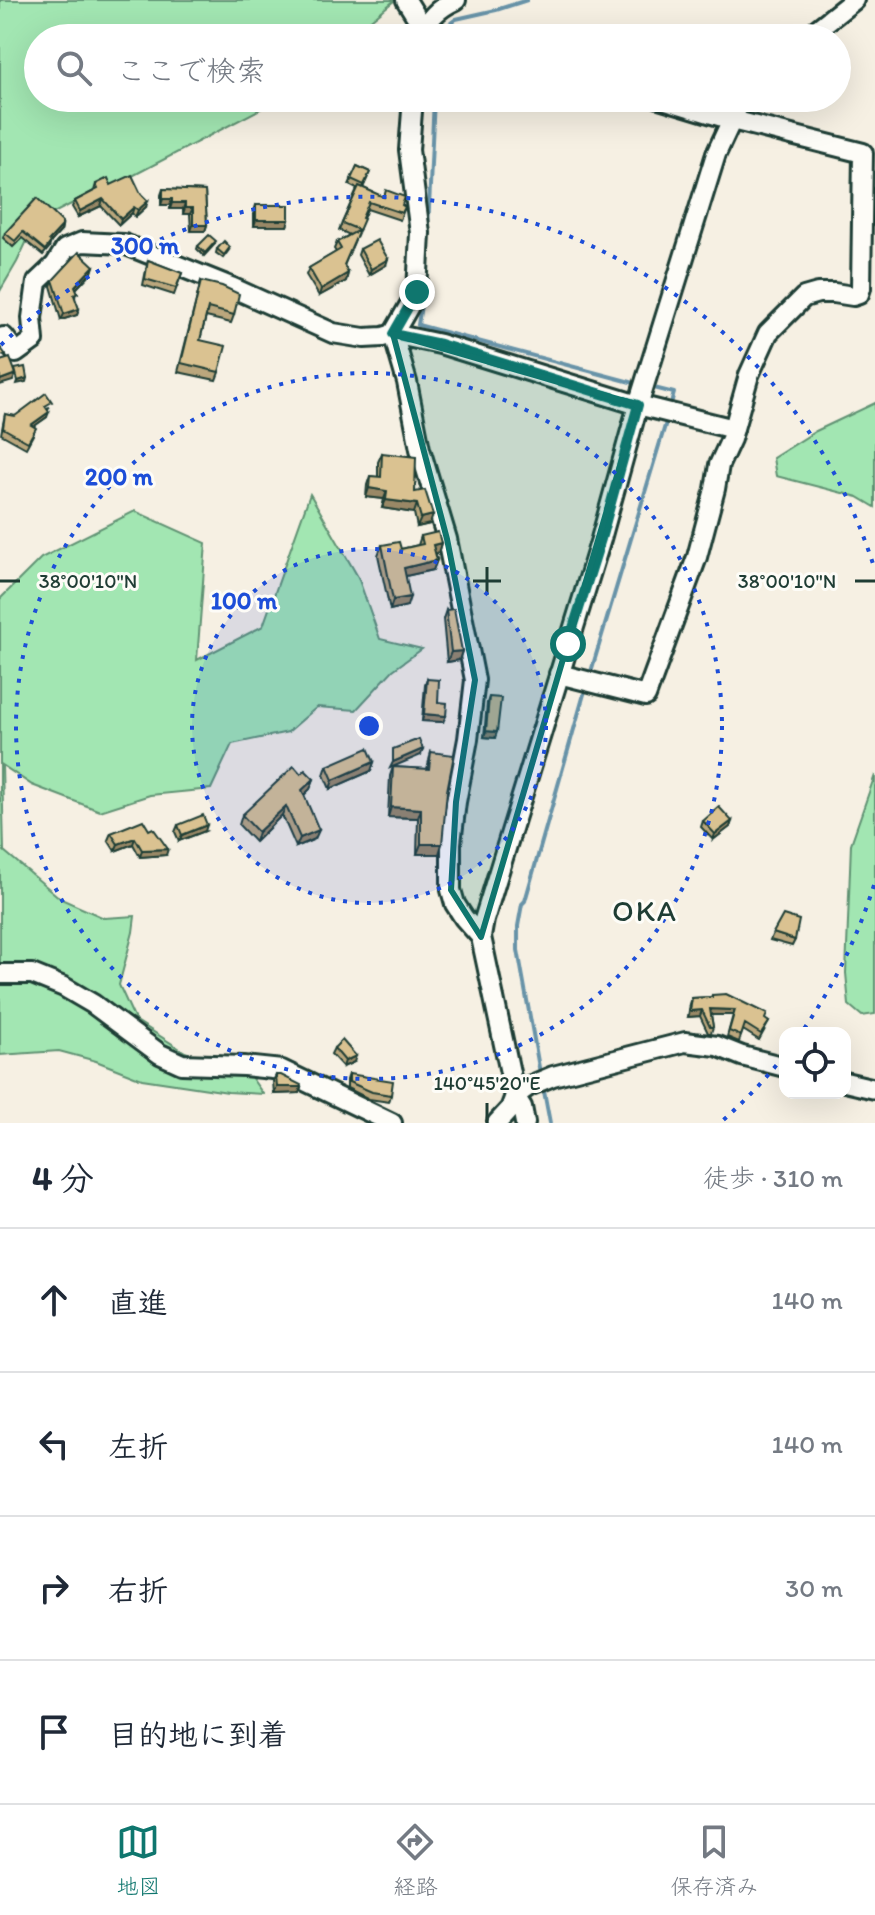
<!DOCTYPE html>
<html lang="ja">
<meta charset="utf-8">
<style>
body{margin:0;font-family:Itim,"Klee One",sans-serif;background:#f6f6f7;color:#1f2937}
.controls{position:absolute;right:24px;bottom:24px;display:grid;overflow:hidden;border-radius:16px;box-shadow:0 8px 32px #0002}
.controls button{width:72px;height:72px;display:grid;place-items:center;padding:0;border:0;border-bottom:2px solid #e0e1e3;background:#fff;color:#1f2937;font:40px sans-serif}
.stop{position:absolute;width:24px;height:24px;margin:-18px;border:6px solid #0f766e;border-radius:50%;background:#fff}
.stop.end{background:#0f766e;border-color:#fff;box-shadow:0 2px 8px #0008}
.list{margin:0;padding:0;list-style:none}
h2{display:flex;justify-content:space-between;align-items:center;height:104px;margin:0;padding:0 32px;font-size:34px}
h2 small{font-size:26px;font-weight:400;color:#747a83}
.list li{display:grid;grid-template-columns:52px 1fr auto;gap:24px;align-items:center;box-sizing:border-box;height:144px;padding:0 32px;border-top:2px solid #e0e1e3}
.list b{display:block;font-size:30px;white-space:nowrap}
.list em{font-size:26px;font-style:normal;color:#747a83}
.icon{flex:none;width:44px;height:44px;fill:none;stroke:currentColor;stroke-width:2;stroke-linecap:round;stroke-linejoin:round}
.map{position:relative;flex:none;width:875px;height:1123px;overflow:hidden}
.search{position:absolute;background:#fff;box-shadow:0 8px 32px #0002;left:24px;right:24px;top:24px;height:88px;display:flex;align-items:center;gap:20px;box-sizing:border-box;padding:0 28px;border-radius:44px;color:#747a83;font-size:30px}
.sheet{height:680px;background:#fff}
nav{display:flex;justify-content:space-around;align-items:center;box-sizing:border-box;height:112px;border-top:2px solid #e0e1e3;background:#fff;font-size:22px;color:#747a83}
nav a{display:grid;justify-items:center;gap:4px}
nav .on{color:#0f766e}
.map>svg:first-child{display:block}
.green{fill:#a2e6b2;stroke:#609273;stroke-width:2}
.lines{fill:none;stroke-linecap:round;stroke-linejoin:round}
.stream{stroke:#6893a8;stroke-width:4}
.minor-casing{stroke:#1f3d34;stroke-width:24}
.minor{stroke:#fdfcf7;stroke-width:18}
.wall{fill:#bba77d;stroke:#1f3d34;stroke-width:2}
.shaded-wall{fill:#986;stroke:#1f3d34;stroke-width:2}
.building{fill:#dac291;stroke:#1f3d34;stroke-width:2}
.route{stroke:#0f766e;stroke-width:10}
.marked{fill:#0f766e;fill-opacity:0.2;stroke:#0f766e;stroke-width:6;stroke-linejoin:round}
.ticks{fill:none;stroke:#1f3d34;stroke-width:3}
.ring{fill:none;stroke:#1d4ed8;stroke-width:4;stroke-dasharray:4 8}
.labels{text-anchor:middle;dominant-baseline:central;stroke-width:6;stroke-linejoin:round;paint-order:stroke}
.quarter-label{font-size:30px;letter-spacing:2px;fill:#1f3d34;stroke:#fdfcf7}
.ticks-label{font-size:20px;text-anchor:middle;fill:#1f3d34;stroke:#fdfcf7;stroke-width:6;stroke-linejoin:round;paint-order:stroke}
.centre{fill:#1d4ed8;stroke:#fdfcf7;stroke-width:4}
.ring-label{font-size:24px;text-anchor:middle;font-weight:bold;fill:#1d4ed8;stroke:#fdfcf7;stroke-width:6;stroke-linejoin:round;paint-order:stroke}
</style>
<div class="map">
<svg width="875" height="1123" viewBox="0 0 875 1123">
<rect width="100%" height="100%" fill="#f6f0e3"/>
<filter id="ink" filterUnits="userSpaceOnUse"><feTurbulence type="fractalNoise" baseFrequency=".0125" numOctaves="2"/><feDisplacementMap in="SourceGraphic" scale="16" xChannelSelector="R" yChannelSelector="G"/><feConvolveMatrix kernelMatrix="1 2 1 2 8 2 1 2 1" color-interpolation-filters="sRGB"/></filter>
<g filter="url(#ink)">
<g class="green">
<polygon points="0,0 395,0 349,38 38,38 38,98 277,98 268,105 115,185 83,198 36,222 17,262 0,291"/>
<polygon points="875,403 875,507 858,497 776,476 773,458 816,431"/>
<polygon points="310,494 358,577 380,639 422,649 393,670 356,710 317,707 288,732 232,744 211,789 150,795 100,811 32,785 2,765 4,851 61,899 104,918 135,916 133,932 119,985 135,1020 185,1052 251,1077 263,1094 228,1092 142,1079 96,1061 59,1051 0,1055 0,599 41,558 135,511 206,543 197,660 263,626"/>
<polygon points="875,775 875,1014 862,1016 849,1005 846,973 851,844"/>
</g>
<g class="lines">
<g class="stream">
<polyline points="444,28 456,19 496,10 527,0"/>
<polyline points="428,229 434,98"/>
<polyline points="422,298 418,325 638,384"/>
<polyline points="650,387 674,393 670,407"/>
<polyline points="590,675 667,419"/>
<polyline points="540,1073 518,950 518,926 522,904 525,901 586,687"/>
<polyline points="543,1086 550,1123"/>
</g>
<defs>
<g id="minor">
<polyline points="406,0 424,29 456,38"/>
<path d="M421,38C427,19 438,8 456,0"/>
<polyline points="806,38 854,0"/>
<polyline points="413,98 409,150 420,233 417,292 393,334 407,382 420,449 447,539 475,680 468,739 456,802 451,843 451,890 455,904 464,918 481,937"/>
<polyline points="0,338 4,337 16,353 34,340 32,318 37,282 55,265 65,249 82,242 124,244 231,287 333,333 364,338 383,337 393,334 440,344 638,405 734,429"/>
<polyline points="559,674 646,696 697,557 715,489 719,465 731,439 749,375 768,333 804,297 818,293 834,293 853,296 859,294 861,288 863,153 732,120 659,98"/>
<polyline points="0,974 32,974 64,987 93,1004 160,1054 182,1064 244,1066 282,1070 392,1123"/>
<polyline points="845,1082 875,1089"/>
<polyline points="497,1123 510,1109 515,1096 529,1086 553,1076 685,1042 717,1046 742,1056 785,1067"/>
<polyline points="525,1123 522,1107 515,1096 481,937 484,920 601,539 638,405 716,154 742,98"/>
</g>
</defs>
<use href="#minor" class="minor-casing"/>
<use href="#minor" class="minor"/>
</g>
<g class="wall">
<polygon points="357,166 370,172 363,188 405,207 400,220 367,209 344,266 348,273 346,281 319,296 306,275 309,268 336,252 334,249 337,242 350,235 339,230 357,189 349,185"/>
<polygon points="96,184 111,185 146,207 135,217 132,213 119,225 101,206 78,217 72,207 75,201 94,191"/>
<polygon points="163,189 205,191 207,225 205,231 191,231 190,214 183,214 183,209 170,209 170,205 161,205 161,195"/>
<polygon points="256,205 289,220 287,226 254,226 254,211"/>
<polygon points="62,226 61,231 51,242 49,248 43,255 22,238 13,247 3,238 5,233"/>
<polygon points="215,244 204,256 197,249 198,246"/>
<polygon points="217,249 229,250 223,258 216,253"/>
<polygon points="360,249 386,265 369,275 358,255"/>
<polygon points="148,260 182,273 174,295 143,285"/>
<polygon points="94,266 92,272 76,289 75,299 79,309 77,315 61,320 51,286 53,280"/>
<polygon points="201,281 234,315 231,323 206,317 200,340 219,372 216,380 178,372"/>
<polygon points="50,407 47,409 47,417 34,426 34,433 26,448 1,434 5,414 15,416"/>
<polygon points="382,453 415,492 430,524 417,527 414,513 382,508 384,499 366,497 367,485 370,476 378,477 378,462"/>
<polygon points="421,536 441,543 438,553 435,553 437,560 433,570 406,576 407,606 390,610 378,555 382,545 401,549 418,545"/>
<polygon points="446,610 462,651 459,660 447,662 443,619"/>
<polygon points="427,679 438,702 443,722 422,721 425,685"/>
<polygon points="489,697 495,738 484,737 487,703"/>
<polygon points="431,752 447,791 439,854 417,854 418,818 388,817 390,776 393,767 427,769"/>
<polygon points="374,762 371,771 330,789 324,775 327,766"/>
<polygon points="301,774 314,779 310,789 304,795 315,839 296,847 282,815 255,842 239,825 242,815"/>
<polygon points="703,821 732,821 730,827 713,840 701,827"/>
<polygon points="178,825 205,831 179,841 175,832"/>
<polygon points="149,830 166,855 140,857 133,844 115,851 108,840 111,833"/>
<polygon points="773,933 795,940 792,946 770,940"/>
<polygon points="712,995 769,1022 759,1040 743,1030 739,1042 727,1037 733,1015 711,1015 713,1027 711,1033 708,1033 700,1016 688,1017 690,1004 692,998 711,997"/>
<polygon points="334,1048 354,1062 343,1067 331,1054"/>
<polygon points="349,1074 391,1095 389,1102 369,1099 347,1088 347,1080"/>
<polygon points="276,1075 301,1087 299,1093 274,1094 273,1081"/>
</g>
<g class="shaded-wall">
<polygon points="103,199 101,206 78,217 80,211"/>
<polygon points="163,199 172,199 170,205 161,205"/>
<polygon points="148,201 146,207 135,217 138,210"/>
<polygon points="172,203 185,203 183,209 170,209"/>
<polygon points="134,207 132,213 119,225 121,219"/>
<polygon points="185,208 193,208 190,214 183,214"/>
<polygon points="256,220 289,220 287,226 254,226"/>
<polygon points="193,225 207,225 205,231 191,231"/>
<polygon points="62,226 61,231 47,246 49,240"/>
<polygon points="388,259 386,265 369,275 371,269"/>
<polygon points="94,266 92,272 73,292 75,286"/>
<polygon points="348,273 346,281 319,296 321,289"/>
<polygon points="79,309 77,315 61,320 64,314"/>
<polygon points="16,374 13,381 0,385 0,380"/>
<polygon points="27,378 26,382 17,384 18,381"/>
<polygon points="49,412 47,417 29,430 31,425"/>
<polygon points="369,488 387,491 384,499 366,497"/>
<polygon points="386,500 417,504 414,513 382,508"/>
<polygon points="433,515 430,524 417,527 421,518"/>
<polygon points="441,543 438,553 430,554 433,545"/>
<polygon points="437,560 433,570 401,577 404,568"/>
<polygon points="410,597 407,606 390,610 393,600"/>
<polygon points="462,651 459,660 447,662 451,652"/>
<polygon points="424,714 446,716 443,722 422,721"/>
<polygon points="486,731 497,732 495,738 484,737"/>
<polygon points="423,749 421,755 390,768 393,762"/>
<polygon points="374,762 371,771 330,789 333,780"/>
<polygon points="314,779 310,789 299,800 302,790"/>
<polygon points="286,806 282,815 255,842 258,832"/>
<polygon points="391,807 421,809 418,818 388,817"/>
<polygon points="732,821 730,827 713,840 715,834"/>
<polygon points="207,825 205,831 179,841 182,835"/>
<polygon points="319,830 315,839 296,847 300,838"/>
<polygon points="135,838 133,844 115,851 118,844"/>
<polygon points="421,844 442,844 439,854 417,854"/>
<polygon points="168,849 166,855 140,857 142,850"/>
<polygon points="710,1009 735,1010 733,1015 708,1015"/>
<polygon points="702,1010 700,1016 688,1017 690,1011"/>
<polygon points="356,1056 354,1062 343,1067 345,1061"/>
<polygon points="277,1087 301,1087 299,1093 274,1094"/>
</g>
<g class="building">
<polygon points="357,166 370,172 364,185 351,179"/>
<polygon points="132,175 141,194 148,201 138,210 134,207 121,219 103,199 80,211 75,201 98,189 96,184 108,178 111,185"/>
<polygon points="359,186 384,197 386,190 405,197 402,205 405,207 402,213 369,202 362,218 364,219 344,265 348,273 321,289 309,268 341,249 337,242 359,230 342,223"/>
<polygon points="163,189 205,191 207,225 193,225 193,208 185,208 185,203 172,203 172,199 163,199"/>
<polygon points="37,198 62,222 62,226 49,240 51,242 45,250 23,232 15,241 5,233"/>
<rect x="256" y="205" width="33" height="15"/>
<polygon points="209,235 216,241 205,253 198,246"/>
<polygon points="377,240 388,259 371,269 360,249"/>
<polygon points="224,241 230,247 224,255 217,249"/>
<polygon points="79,252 94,266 75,286 78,293 74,295 79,309 64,314 53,280"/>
<polygon points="148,260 182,273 176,288 145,279"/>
<polygon points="201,281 222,286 239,294 234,315 208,308 200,340 226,346 219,372 181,363"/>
<polygon points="0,347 6,355 6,356 0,355"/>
<polygon points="10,358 16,374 0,380 0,361"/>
<polygon points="25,367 27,378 18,381 15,369"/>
<polygon points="46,393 52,402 45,406 49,412 31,425 36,428 28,442 3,428 5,414 15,416"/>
<polygon points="382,453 416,457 415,492 425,490 433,515 421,518 417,504 386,500 387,491 369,488 370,476 381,477"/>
<polygon points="438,532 441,543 433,545 437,560 404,568 410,597 393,600 382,545 399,542 401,549 423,544 421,536"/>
<polygon points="454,609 462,651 451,652 446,610"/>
<polygon points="427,679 439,680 438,702 447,703 446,716 424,714"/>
<polygon points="489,697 501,698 497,732 486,731"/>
<polygon points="419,739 423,749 393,762 393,749"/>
<polygon points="368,748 374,762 333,780 327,766"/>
<polygon points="431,752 454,755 447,791 442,844 421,844 421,809 391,807 393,767 429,769"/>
<polygon points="294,766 301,774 305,770 314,779 302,790 319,830 300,838 286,806 258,832 242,815"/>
<polygon points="719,807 732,821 715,834 703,821"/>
<polygon points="203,815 207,825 182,835 178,825"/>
<polygon points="143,820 149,830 153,828 168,849 142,850 135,838 118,844 111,833"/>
<polygon points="783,915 799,920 795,940 773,933"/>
<polygon points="726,994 767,1014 765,1019 769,1022 761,1034 745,1024 741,1036 729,1031 735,1010 710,1009 713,1027 710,1027 702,1010 690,1011 692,998 712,997 712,995"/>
<polygon points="342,1040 356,1056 345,1061 334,1048"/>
<polygon points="349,1074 393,1081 391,1095 372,1092 349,1082"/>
<polygon points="276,1075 281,1075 301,1085 301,1087 277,1087"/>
</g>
</g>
<g class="lines" filter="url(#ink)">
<polyline class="route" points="417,292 393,334 440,344 638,405 601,539 568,644"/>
</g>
<path class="marked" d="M393,334L638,405L481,937L451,890L456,802L475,680L447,539Z"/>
<path class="ticks" d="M487,567V595M0,581H20M473,581H501M855,581H875M487,1103V1123"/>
<circle cx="369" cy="726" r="177" fill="#1d4ed8" fill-opacity=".12"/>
<g class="ring">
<circle cx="369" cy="726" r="177"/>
<circle cx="369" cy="726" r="353"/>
<path d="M874 885A530 530 0 0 1 803 1030M784 1056A530 530 0 0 1 720 1123M1 345A530 530 0 0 1 874 567"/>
</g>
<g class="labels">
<g class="quarter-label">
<text x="645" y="910">OKA</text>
</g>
</g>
<g class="ticks-label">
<text x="88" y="588">38°00'10"N</text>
<text x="787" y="588">38°00'10"N</text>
<text x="487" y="1090">140°45'20"E</text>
</g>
<circle cx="369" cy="726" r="12" class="centre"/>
<g class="ring-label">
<text x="145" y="254">300 m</text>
<text x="119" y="485">200 m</text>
<text x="244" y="609">100 m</text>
</g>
</svg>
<div class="controls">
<button><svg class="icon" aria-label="locate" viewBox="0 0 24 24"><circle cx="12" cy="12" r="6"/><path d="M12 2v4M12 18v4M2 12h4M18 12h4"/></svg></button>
</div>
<div class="stop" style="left:568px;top:644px"></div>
<div class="stop end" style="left:417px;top:292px"></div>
<div class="search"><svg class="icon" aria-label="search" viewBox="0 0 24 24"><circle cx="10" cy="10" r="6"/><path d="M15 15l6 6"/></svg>ここで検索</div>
</div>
<section class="sheet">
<h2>4 分<small>徒歩 · 310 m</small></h2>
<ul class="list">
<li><svg class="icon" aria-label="ahead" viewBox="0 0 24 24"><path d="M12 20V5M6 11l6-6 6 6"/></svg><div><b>直進</b></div><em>140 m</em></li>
<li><svg class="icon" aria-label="left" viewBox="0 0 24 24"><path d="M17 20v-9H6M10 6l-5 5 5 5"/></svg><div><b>左折</b></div><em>140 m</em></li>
<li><svg class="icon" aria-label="right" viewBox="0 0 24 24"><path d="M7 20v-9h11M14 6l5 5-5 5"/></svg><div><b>右折</b></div><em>30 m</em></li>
<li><svg class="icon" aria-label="arrive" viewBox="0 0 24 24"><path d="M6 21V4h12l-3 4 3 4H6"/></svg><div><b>目的地に到着</b></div></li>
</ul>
</section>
<nav>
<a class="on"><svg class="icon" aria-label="map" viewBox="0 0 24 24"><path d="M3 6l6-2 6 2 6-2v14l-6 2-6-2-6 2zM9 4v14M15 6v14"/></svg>地図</a>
<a><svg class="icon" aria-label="directions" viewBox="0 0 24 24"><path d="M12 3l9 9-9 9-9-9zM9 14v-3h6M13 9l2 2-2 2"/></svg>経路</a>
<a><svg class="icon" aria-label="saved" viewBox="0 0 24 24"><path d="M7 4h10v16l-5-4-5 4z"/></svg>保存済み</a>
</nav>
